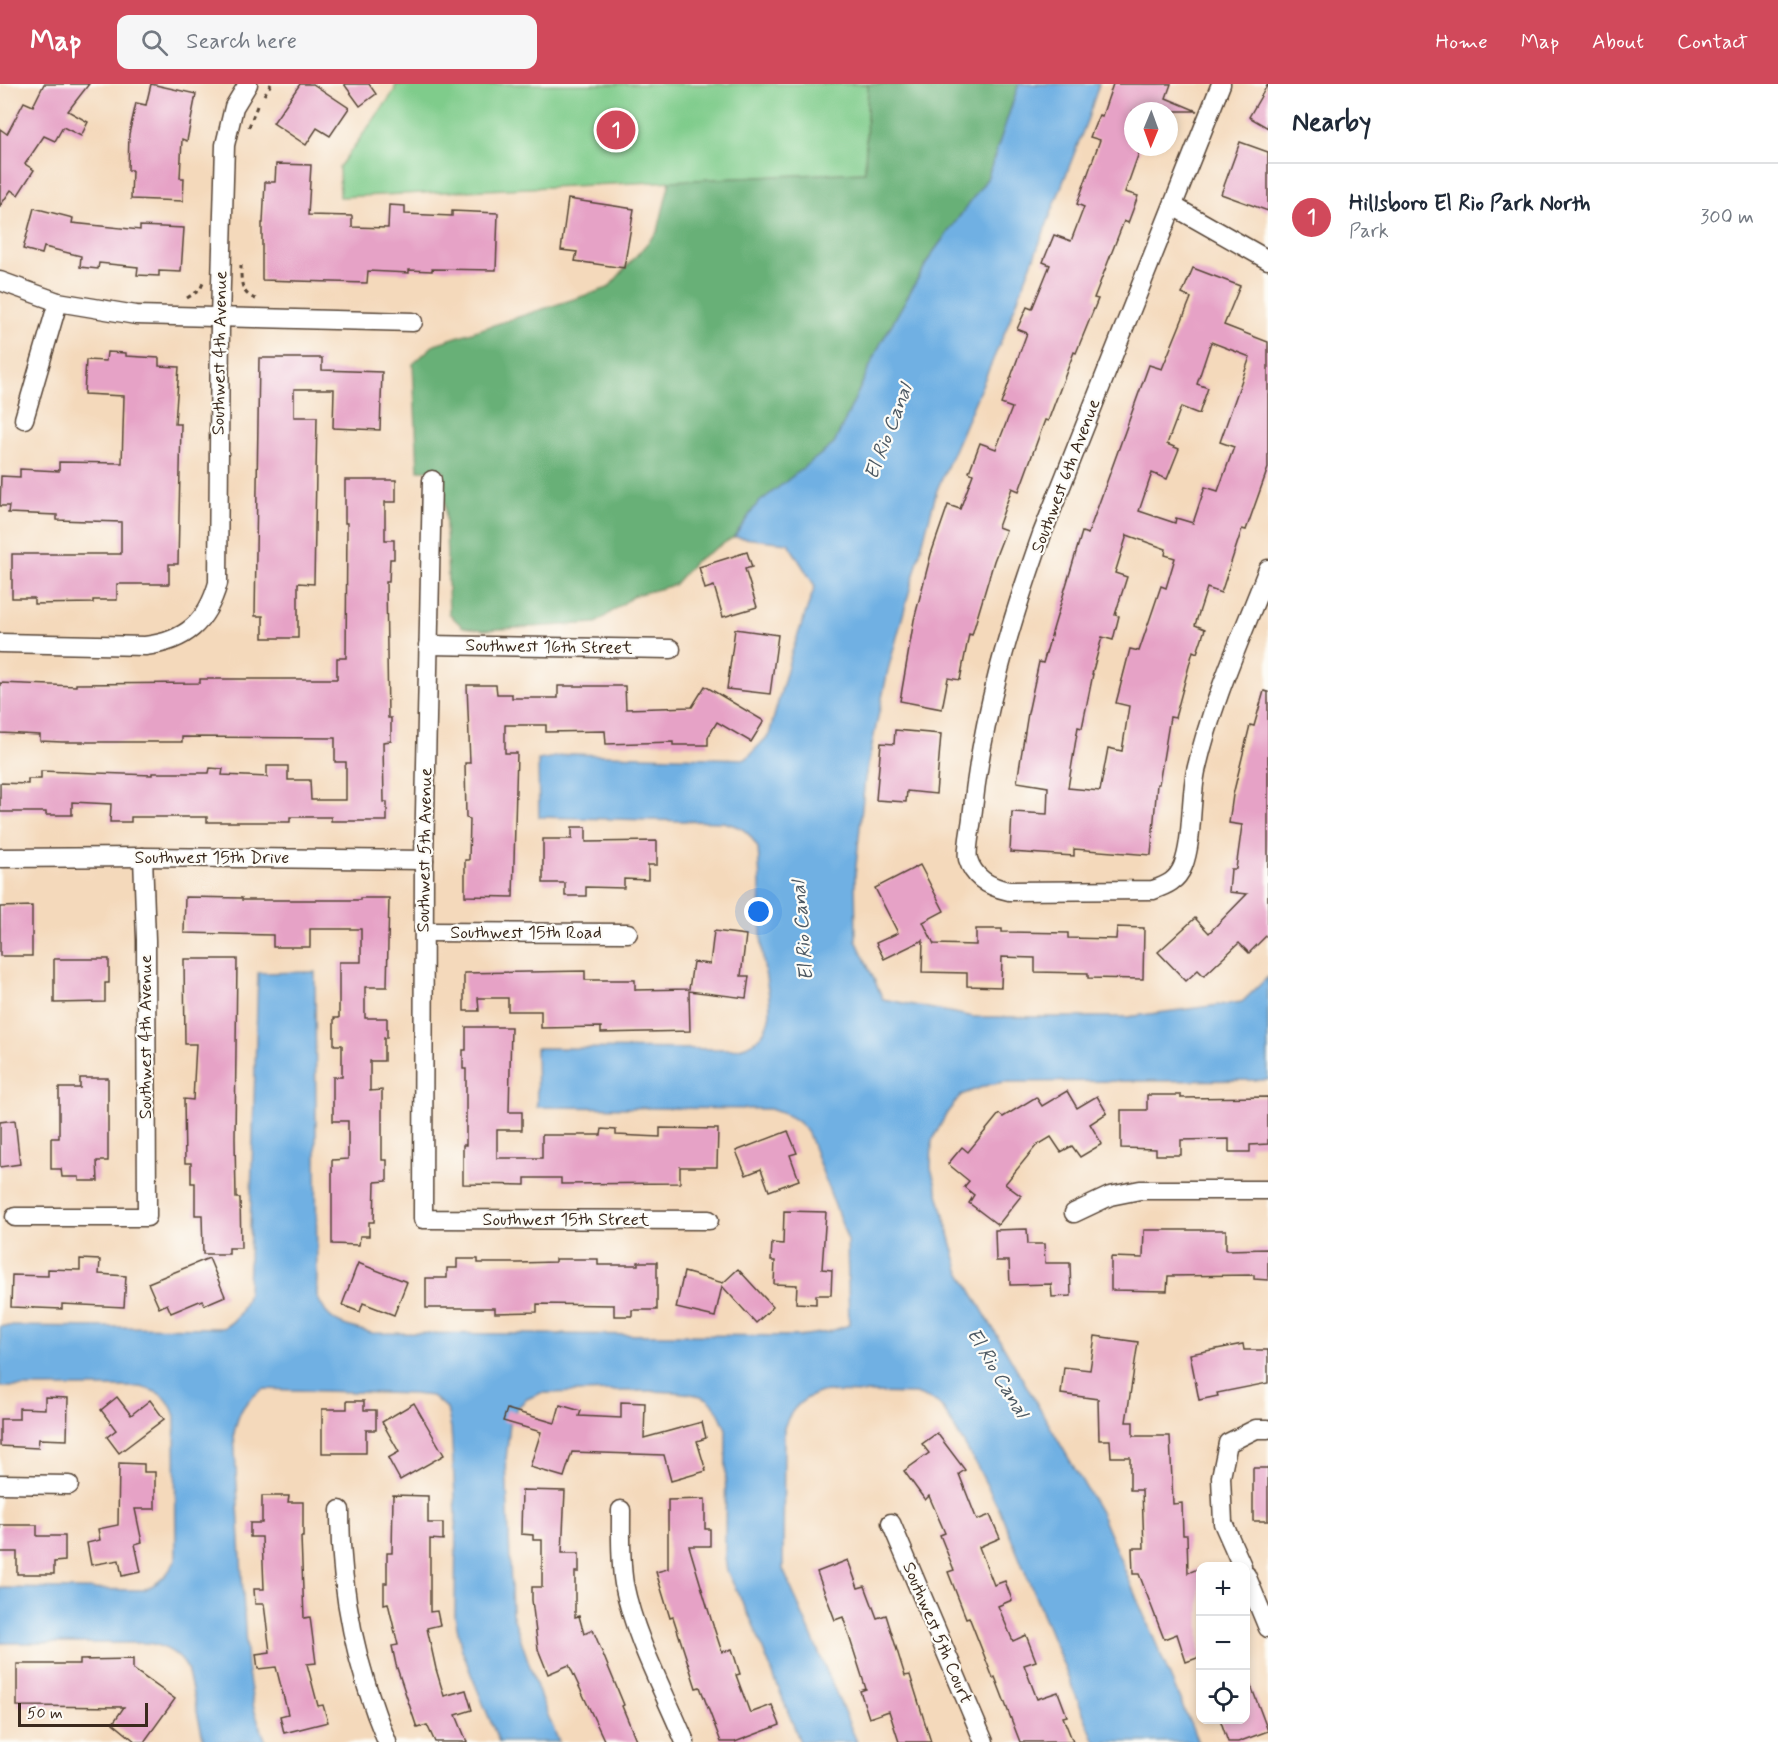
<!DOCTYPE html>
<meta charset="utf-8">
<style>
body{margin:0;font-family:Mynerve,sans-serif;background:#f6f6f7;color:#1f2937}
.controls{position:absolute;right:18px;bottom:18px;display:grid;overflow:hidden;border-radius:12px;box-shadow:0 3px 9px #0003}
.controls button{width:54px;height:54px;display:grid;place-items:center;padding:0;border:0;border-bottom:2px solid #e0e1e3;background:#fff;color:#1f2937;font:30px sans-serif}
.compass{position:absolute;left:1124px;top:18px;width:54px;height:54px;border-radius:50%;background:#fff;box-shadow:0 3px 9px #0003;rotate:181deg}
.scale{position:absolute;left:18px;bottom:15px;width:130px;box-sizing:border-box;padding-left:6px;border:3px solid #3b2a1e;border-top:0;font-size:16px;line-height:21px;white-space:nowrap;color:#3b2a1e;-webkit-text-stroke:4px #fdfcf7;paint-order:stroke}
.you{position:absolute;left:759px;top:828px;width:21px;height:21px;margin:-15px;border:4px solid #fff;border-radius:50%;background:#1a73e8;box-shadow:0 0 0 9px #1a73e833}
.badge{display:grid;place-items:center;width:39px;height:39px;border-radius:50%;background:#d1495b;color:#fff;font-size:20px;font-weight:700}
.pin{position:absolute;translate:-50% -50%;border:3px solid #fff;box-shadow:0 2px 6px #0006}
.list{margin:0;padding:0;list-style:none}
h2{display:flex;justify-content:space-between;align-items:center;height:78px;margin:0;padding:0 24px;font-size:26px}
h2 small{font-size:20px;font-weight:400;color:#747a83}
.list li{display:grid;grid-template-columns:39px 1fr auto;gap:18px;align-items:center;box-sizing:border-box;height:108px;padding:0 24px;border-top:2px solid #e0e1e3}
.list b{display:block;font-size:22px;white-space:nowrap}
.list p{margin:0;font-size:20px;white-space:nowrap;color:#747a83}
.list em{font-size:20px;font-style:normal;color:#747a83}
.icon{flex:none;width:33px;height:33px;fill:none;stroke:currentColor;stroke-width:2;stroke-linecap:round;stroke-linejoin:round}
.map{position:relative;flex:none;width:1268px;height:1658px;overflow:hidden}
header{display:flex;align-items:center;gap:36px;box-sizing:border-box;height:84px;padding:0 30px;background:#d1495b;color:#fff}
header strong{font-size:28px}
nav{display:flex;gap:33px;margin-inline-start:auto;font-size:21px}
.search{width:420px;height:54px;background:#f6f6f7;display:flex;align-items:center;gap:15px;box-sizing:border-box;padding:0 21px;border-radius:12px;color:#747a83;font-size:22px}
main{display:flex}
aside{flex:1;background:#fff}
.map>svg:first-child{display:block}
.green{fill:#7fcc8b;stroke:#5d7b54;stroke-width:1.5}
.forest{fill:#67b077;stroke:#516d4a;stroke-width:1.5}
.water{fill:#6fb0e3;stroke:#556d80;stroke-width:1.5}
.building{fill:#e6a2c6;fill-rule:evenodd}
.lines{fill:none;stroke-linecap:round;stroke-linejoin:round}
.street-casing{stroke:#574436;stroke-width:21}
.path{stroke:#574436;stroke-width:3;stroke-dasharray:4.5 4.5;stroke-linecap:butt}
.street{stroke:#fff;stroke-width:18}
.labels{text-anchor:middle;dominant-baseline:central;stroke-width:4.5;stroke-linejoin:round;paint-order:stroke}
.street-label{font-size:18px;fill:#3b2a1e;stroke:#fdfcf7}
.water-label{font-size:20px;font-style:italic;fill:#4d5963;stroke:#fdfcf7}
</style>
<header>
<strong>Map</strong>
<div class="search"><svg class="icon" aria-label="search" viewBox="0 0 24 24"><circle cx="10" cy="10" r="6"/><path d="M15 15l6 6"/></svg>Search here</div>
<nav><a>Home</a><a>Map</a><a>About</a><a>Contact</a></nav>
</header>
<main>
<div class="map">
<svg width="1268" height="1658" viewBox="0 0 1268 1658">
<rect width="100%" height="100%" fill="#fdfcf7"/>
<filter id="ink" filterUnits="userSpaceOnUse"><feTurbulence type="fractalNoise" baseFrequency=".0167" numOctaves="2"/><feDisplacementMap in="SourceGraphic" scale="12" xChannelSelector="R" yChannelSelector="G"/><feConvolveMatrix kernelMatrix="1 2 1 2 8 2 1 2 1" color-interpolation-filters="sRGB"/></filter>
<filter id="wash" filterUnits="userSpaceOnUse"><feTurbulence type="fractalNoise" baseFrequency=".008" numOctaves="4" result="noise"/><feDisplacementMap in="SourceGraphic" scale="24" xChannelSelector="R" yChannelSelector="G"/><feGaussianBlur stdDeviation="1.35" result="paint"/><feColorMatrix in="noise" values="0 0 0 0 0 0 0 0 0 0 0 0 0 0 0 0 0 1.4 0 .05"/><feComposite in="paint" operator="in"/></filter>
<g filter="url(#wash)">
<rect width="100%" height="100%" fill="#f4d9bb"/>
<polygon class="green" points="396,0 868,0 865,88 340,113 339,83 394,8"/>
<polygon class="forest" points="868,0 1019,0 987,95 932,170 880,261 834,360 758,420 734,453 695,477 674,501 635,511 596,539 484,546 463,543 449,530 444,387 418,386 413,280 435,260 608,204 658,147 670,97 865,88"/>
<path class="water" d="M1019,0H1099L1088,34L1007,243L937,406L888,586L865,694L855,792L856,856L883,915L974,933H1127L1242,918L1268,893V996L1004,998L988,1001L961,1011L947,1029L932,1057L931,1084L959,1186L1100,1428L1198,1658H1095L1000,1427L976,1380L944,1326L936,1318L916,1310L821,1308C802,1314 790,1325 784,1344L783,1485L857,1658H800L753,1540L727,1487L725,1473L726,1345C722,1336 717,1322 709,1316C690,1301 571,1309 541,1309L527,1315L517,1324L510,1339L506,1375L512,1529L540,1612L559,1658H499L471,1590L461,1563L455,1532L456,1429L451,1344L447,1325L432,1312L413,1310L263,1305C244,1318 239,1326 234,1349L247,1582L254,1625L266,1658H204L187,1584C178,1569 166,1563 149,1559H0V1504L143,1506C160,1499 168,1491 176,1475L175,1332C168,1312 162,1309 141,1303H0V1242L223,1244C238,1236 243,1225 248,1209L258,889L315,888L317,1212C330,1242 343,1241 372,1249L799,1252L828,1248L849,1241L847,1154L808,1049C797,1034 788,1031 770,1025L537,1023L536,964L733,965C751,963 764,955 769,935C773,918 763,886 762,866C760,832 761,798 758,764C748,746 742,743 723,738L539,733L538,676L571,670L746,675L769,651L791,571L815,502L788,459L734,453L757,420L834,360L880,261L932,170L987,95Z"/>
<g id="blocks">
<g class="building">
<polygon points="44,0 89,0 68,27 88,38 81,52 63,43 55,57 44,52 25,80 34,86 18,111 11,106 0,122 0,45 7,50 24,18 33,22"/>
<polygon points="151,0 196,10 187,57 182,55 180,94 184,94 183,117 131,115 132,86 128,86 129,50 136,19 146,21"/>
<polygon points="300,0 313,0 349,24 330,52 317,44 306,61 273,39"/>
<polygon points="344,0 369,0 376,10 360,22"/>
<polygon points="1113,0 1171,0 1166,14 1197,27 1133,27 1133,63 1141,63 1125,108 1138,112 1128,139 1124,137 1094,214 1098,215 1076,269 1074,268 1048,337 1045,336 1019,407 1012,404 998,443 1006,446 994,477 972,551 969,550 960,596 948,594 942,625 900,617 914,536 931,470 948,421 960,425 973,390 969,388 980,359 996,365 1012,324 1001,320 1027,249 1017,245 1027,223 1032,225 1050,181 1043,178 1054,151 1071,157 1084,123 1077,120 1100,56 1090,53 1099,31 1102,32"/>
<polygon points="1268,0 1268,44 1249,33"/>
<polygon points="1240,58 1268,68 1268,127 1221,110"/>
<polygon points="276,80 311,81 308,131 352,132 352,143 388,144 389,121 405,122 405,130 452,132 452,127 498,129 496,186 432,185 432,187 409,186 409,189 368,187 367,199 262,196 262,139 263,139 265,98 275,98"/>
<polygon points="568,115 634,125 624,184 575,177 577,168 561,166"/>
<polygon points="34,124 73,134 72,139 140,146 140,142 184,144 181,188 159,187 159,192 137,191 138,183 99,179 98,185 80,183 81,172 44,163 42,170 23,165"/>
<path d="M1193,184L1240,202L1224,241L1268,258V384L1246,446L1242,445L1221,509L1207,504L1195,541L1205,545L1197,569L1193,567L1175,634L1170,633L1159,700H1157L1151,771L1074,765V772L1010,768L1012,728L1047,730L1048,703L1017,698L1028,629L1039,578L1043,579L1082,448L1088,450L1149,281L1162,285L1191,214L1182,210ZM1211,258L1250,273L1220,358L1234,363L1218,407L1205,403L1193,439L1176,434L1175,439L1139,427L1152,389L1167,395L1179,365L1167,360L1181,323L1199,330L1208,304L1197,300ZM1127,451L1166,465L1165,471L1175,474L1166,504L1161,502L1139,567L1130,565L1116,619L1129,622L1122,667L1108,664L1100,707L1068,704L1078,643L1082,644L1093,590H1092L1102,553L1113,556L1119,532L1115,531L1127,493L1115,489Z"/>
<polygon points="107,268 126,269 126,272 159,274 159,282 179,283 175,340 181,340 178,480 169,480 169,500 117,500 117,516 93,516 93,519 34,520 34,514 12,514 12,470 121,470 121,438 57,436 57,431 8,429 9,422 0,422 1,392 20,393 20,385 59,387 59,378 122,379 124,312 84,310 86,276 106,277"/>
<polygon points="259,274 322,274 322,286 382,288 380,346 333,344 334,305 294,305 294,333 317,333 314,500 298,499 298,554 263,554 263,532 255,532"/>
<polygon points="345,396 396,396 396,418 385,418 385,456 394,456 394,475 390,475 389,498 386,498 388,634 391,634 391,657 383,658 384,718 387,718 387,737 331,737 331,733 290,733 290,738 207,738 207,733 131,733 131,738 110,738 111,720 72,718 72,731 46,731 46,728 0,728 0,699 28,700 28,695 41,695 41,687 152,691 152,689 209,689 210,684 223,685 222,691 267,693 267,682 288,682 288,696 310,696 311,716 346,716 346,678 335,678 335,654 182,653 182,658 62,658 40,657 40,651 0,649 0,599 76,602 76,600 200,599 200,595 337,595 337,574 346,574 347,439 345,439"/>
<polygon points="747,468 752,483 745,485 757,523 723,533 714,502 705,505 699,483"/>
<polygon points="735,545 778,551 770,610 727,605"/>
<polygon points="467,601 496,601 497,610 512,610 512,614 558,614 558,602 625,602 626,625 692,623 705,602 764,637 751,658 717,638 708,653 708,661 673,661 673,658 606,660 605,647 546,648 546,641 505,641 505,669 517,669 513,813 465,812 465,776 469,776 470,735 466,734 465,679 470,679"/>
<polygon points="1264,607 1268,608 1268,850 1249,869 1239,859 1204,892 1198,886 1186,897 1158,868 1195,834 1209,849 1247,810 1229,808 1231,785 1236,785 1242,741 1229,739 1233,711 1250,641 1254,642"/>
<polygon points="895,646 941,650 936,710 907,707 906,718 876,716 881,659 894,660"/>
<polygon points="572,743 586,743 586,758 657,757 657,781 648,781 648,796 624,795 624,804 586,803 586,812 565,812 565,799 543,799 543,755 572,755"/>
<polygon points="920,781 944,827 923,838 934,860 976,861 976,845 1002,845 1002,848 1068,849 1068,854 1116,855 1117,843 1144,844 1143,895 1088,894 1088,889 1035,888 1035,874 1002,873 1001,903 967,902 967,889 922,888 923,856 884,875 876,859 898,849 875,804"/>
<polygon points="185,813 242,814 242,816 360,816 360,814 389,814 387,903 365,903 365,934 387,934 387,954 384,954 384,977 370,977 370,1007 382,1006 382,1076 387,1076 387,1097 375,1098 374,1138 369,1138 369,1152 360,1152 359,1161 332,1160 332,1076 348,1075 348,1037 333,1037 333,993 342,993 342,961 334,961 334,934 339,934 339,878 361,878 361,845 310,845 310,863 273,863 273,851 184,849"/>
<polygon points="32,822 32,872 0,872 0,823"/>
<polygon points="714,847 746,851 741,892 749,892 746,914 689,907 690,947 601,949 601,943 541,944 541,927 508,927 508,914 478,914 479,927 464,927 464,889 585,887 585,896 635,896 635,906 689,905 693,878 710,880"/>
<polygon points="54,875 109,875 109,899 105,899 105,918 54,919"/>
<polygon points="184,875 237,875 235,1055 236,1114 240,1114 241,1164 229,1164 229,1170 203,1170 202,1131 195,1131 195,1099 191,1099 191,1079 185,1079 184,1015 193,1016 196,960 185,960"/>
<polygon points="466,943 511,943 509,1028 522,1028 522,1046 497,1046 497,1074 542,1074 542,1051 601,1051 602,1045 616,1046 616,1051 660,1053 660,1044 718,1045 717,1083 680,1083 680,1099 561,1100 561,1094 525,1094 525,1101 463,1100 463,1061 466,1061 466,985 463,985 463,966 466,966"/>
<polygon points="80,994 108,994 108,1077 97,1077 98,1097 79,1097 79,1093 62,1093 61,1085 51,1085 51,1054 59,1054 59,1004 80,1004"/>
<polygon points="1067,1007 1077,1024 1097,1012 1107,1029 1090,1040 1102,1060 1080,1073 1072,1062 1061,1068 1051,1053 1036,1062 1005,1100 1021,1112 998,1141 969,1119 974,1111 964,1103 969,1097 948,1080 962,1063 968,1068 999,1030 1003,1033 1036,1013 1042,1022"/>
<polygon points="1147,1011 1181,1011 1181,1014 1268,1013 1268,1060 1250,1061 1250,1068 1229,1068 1229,1055 1181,1056 1181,1071 1156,1071 1156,1065 1121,1064 1121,1026 1147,1026"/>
<polygon points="15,1036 20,1080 0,1083 0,1038"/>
<polygon points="788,1047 797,1069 790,1071 799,1096 769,1107 761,1085 746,1091 736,1067"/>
<polygon points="784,1127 826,1128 822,1185 832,1186 831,1211 816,1211 816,1220 796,1219 797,1201 774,1200 775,1177 771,1177 772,1159 783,1160"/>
<polygon points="1027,1145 1028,1160 1044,1160 1045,1179 1070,1179 1071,1212 1052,1213 1051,1200 1010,1201 1009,1177 996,1177 995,1146"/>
<polygon points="1144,1146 1226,1146 1226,1166 1268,1165 1268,1196 1254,1195 1254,1191 1168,1192 1167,1207 1111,1206 1111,1173 1143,1174"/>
<polygon points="209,1174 225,1212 204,1221 202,1216 171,1229 167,1220 159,1224 148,1199"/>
<polygon points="80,1175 100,1176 99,1190 126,1192 124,1223 62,1220 62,1225 11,1223 12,1191 48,1192 48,1185 80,1186"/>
<polygon points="457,1175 478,1175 478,1179 518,1179 555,1178 555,1175 598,1175 598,1181 638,1181 638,1178 657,1178 657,1226 632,1226 632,1232 614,1232 614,1221 537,1220 537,1228 495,1229 495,1224 426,1224 426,1194 447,1194 447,1184 457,1184"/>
<polygon points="358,1179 407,1198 394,1231 363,1219 360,1228 342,1221"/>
<polygon points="738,1185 773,1223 756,1239 722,1202 715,1233 676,1224 684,1188 723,1199"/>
<polygon points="1095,1252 1138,1258 1126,1338 1133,1338 1133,1352 1170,1352 1173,1420 1182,1419 1183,1451 1187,1451 1188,1489 1200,1484 1200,1573 1186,1578 1177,1550 1164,1555 1139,1490 1133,1490 1132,1464 1144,1464 1142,1406 1130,1406 1130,1373 1111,1373 1110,1356 1099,1356 1098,1315 1061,1310 1064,1283 1090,1286"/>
<polygon points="1243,1260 1244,1266 1268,1266 1268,1299 1217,1309 1218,1312 1199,1316 1190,1270"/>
<polygon points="45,1313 68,1314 67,1356 39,1355 38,1364 0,1362 0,1335 19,1335 19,1324 45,1325"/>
<polygon points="117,1313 131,1331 150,1316 164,1335 119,1369 107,1353 116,1346 101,1326"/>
<polygon points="347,1317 364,1317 364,1326 376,1326 376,1346 366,1346 366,1369 322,1369 322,1325 347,1325"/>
<polygon points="621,1318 645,1319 644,1354 702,1338 706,1354 697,1357 706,1387 671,1397 664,1371 572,1368 564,1393 530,1383 541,1348 503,1337 507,1325 555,1339 560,1321 581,1327 579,1332 621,1334"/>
<polygon points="414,1319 444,1371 400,1396 388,1374 399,1368 382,1338"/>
<polygon points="937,1349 965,1386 959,1390 977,1436 990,1431 1000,1454 979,1463 994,1501 1005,1497 1012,1516 998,1522 1013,1557 1026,1551 1036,1577 1024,1581 1037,1615 1058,1608 1067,1632 1063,1633 1073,1658 1020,1658 995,1593 993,1594 969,1533 966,1534 948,1488 954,1486 940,1451 945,1449 929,1412 925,1416 904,1387 929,1369 922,1360"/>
<polygon points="119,1379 144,1380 144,1388 155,1388 155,1425 135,1425 142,1458 135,1460 141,1488 122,1492 119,1476 91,1481 87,1459 100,1456 98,1445 118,1441"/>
<rect x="1253" y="1384" width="15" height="53"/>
<polygon points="522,1406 565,1407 562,1469 579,1469 579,1488 575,1488 575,1533 579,1532 584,1550 593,1546 624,1621 622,1622 637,1658 605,1658 569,1581 548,1590 538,1565 532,1516 532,1503 542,1503 542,1456 533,1456 533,1451 521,1450"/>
<polygon points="393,1411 428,1412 428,1439 443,1439 443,1456 430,1455 430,1528 437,1527 440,1541 427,1544 436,1585 444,1612 466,1606 472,1626 456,1631 467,1658 435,1658 427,1641 417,1644 396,1581 392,1562 398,1561 388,1519 384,1520 384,1499 387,1499 387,1469 392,1469"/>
<polygon points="262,1412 289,1412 288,1418 303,1418 303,1453 301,1453 304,1534 310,1533 316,1579 307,1580 318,1622 323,1621 328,1638 284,1649 280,1632 288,1630 276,1583 258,1585 256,1570 270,1568 264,1520 255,1520 254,1505 264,1505 262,1453 250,1453 250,1439 262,1439"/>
<polygon points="705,1415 705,1445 710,1445 710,1462 689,1462 711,1535 722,1568 732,1565 740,1590 736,1591 750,1629 772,1621 780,1641 735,1658 721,1658 700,1603 696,1604 673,1533 670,1534 656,1488 668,1485 668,1416"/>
<polygon points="0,1441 37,1441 37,1452 65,1452 65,1477 54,1478 54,1490 17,1490 17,1468 0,1468"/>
<polygon points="848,1476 858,1504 865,1502 877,1534 886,1531 905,1592 910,1591 931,1658 899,1658 889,1627 869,1634 860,1607 866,1605 843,1533 835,1536 817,1488"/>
<polygon points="133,1575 133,1585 175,1615 144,1658 136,1658 113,1639 124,1623 17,1622 17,1580 80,1580 80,1576"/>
<polygon points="1245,1591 1247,1591 1268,1647 1238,1658 1228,1658 1220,1635 1245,1635"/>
</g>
</g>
</g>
<g filter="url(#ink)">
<use href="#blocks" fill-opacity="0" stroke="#574436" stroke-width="1.5"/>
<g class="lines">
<defs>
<g id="street">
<path d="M1221,0L1042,450C1009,542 981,636 972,734C971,744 966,766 968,775C974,795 990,803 1009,807L1153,806C1167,801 1177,797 1183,782C1193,757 1190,716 1196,687C1212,617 1242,552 1268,485"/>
<polyline points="1173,122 1268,176"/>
<polyline points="0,197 58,218 136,231 413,238"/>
<polyline points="24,335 58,218"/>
<polyline points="432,396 424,776 423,1135 709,1136"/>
<path d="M0,559L145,562C186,557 207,538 218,499L220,234L225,61L234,23L248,0"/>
<polyline points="428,561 671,565"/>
<polyline points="0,774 143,773 424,776"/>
<polyline points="424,848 628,849"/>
<polyline points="1074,1129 1110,1112 1140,1106 1268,1106"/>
<polyline points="15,1133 147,1133 146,856 143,773"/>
<polyline points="0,1400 69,1401"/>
<path d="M340,1426C340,1505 356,1584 387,1658"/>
<path d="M621,1426C621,1451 620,1476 624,1500C635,1555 664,1607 685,1658"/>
<polyline points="891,1439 984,1658"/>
<polyline points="1242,1482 1223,1439 1221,1393 1228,1359 1256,1345 1268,1345"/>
<polyline points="1246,1491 1268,1544"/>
</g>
</defs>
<use href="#street" class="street-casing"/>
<g class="path">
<polyline points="264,11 271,0"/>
<polyline points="249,43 257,22"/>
<path d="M241,181C241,196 240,210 256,215"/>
<polyline points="187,214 200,206 203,199"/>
</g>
<use href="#street" class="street"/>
</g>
</g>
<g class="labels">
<g class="street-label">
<text transform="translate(220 269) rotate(-89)">Southwest 4th Avenue</text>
<text transform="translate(1066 392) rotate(-69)">Southwest 6th Avenue</text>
<text transform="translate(549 563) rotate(1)">Southwest 16th Street</text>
<text transform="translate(425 766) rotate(-89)">Southwest 5th Avenue</text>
<text x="212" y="774">Southwest 15th Drive</text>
<text x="526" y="849">Southwest 15th Road</text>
<text transform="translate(146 953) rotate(-90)">Southwest 4th Avenue</text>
<text x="566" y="1136">Southwest 15th Street</text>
<text transform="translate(937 1549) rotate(67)">Southwest 5th Court</text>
</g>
<g class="water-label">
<text transform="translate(889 348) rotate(-69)">El Rio Canal</text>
<text transform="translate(803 847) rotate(-95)">El Rio Canal</text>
<text transform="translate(997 1289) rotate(59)">El Rio Canal</text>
</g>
</g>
</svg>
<div class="controls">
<button>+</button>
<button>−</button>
<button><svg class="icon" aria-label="locate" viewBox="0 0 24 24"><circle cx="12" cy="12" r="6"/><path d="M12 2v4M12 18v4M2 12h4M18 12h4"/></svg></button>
</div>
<svg class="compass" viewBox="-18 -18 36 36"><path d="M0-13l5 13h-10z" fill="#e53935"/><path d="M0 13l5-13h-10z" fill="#747a83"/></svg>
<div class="scale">50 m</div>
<div class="you"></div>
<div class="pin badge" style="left:616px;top:46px">1</div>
</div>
<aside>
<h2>Nearby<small></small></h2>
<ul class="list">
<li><span class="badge">1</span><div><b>Hillsboro El Rio Park North</b><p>Park</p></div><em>300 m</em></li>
</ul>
</aside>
</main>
